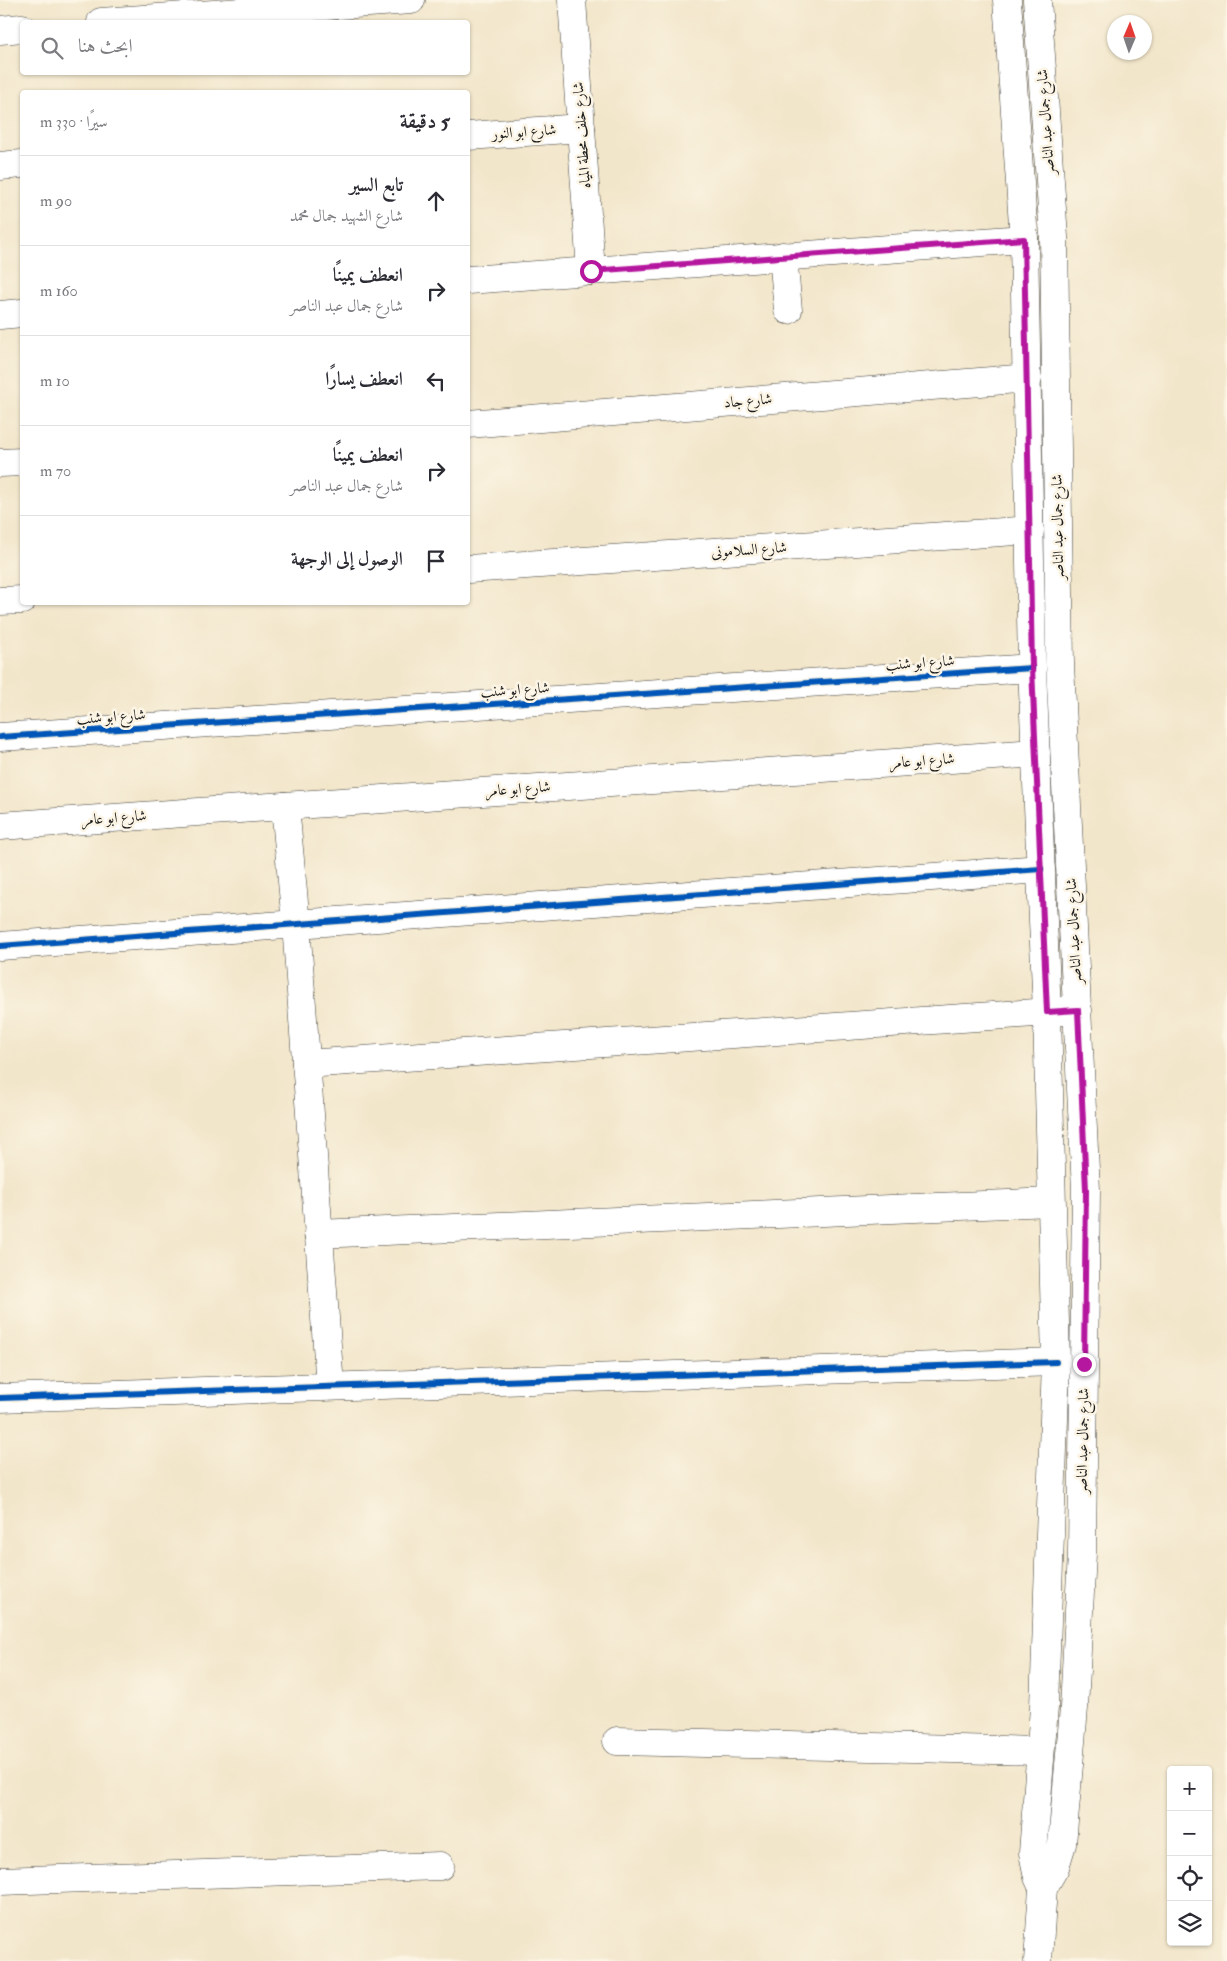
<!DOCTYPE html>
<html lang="ar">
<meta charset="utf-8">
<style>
body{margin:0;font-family:"IM FELL Double Pica",Amiri,serif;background:#f2f2f3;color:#2b2b33;direction:rtl}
.controls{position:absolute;right:15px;bottom:15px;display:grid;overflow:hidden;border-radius:5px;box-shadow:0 1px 4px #0004}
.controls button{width:45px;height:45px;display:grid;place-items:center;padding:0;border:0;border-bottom:1px solid #e1e1e2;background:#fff;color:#2b2b33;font:25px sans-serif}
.compass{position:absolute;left:1107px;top:15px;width:45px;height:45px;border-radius:50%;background:#fff;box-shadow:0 1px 4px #0004;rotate:2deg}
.stop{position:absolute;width:15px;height:15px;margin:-11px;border:4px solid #b5179e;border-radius:50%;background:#fff}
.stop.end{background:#b5179e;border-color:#fff;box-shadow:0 1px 5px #0008}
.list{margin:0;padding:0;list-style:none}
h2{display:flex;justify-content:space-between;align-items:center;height:65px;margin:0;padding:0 20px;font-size:21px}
h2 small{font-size:16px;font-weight:400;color:#7c7c81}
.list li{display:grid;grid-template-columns:32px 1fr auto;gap:15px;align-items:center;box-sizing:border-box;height:90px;padding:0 20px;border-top:1px solid #e1e1e2}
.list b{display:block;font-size:19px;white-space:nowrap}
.list p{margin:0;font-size:16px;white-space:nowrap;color:#7c7c81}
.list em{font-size:16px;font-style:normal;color:#7c7c81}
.icon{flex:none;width:28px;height:28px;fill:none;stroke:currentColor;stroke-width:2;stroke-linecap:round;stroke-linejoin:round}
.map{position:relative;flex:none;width:1227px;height:1961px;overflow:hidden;direction:ltr}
.search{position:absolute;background:#fff;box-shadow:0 1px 4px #0004;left:20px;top:20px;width:450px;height:55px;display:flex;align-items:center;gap:12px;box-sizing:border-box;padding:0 18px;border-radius:5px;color:#7c7c81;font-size:19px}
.panel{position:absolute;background:#fff;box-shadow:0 1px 4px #0004;left:20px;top:90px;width:450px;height:515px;border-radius:5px;direction:rtl}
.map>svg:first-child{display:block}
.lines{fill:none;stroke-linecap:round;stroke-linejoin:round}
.minor-casing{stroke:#3c3a36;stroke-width:29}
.major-casing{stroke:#3c3a36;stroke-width:29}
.minor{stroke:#fff;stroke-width:28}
.major{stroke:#fff;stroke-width:28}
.cycleway-casing{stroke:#fcf5e5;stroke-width:9}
.cycleway{stroke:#0057b8;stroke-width:6}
.route{stroke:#b5179e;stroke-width:6}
.labels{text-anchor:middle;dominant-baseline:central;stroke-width:5;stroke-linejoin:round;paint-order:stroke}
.street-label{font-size:15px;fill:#1c1c1c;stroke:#fcf5e5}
</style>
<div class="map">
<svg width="1227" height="1961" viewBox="0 0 1227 1961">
<rect width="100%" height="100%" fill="#fcf5e5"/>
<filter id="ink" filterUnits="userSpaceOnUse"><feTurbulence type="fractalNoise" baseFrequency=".02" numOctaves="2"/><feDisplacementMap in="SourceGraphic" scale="10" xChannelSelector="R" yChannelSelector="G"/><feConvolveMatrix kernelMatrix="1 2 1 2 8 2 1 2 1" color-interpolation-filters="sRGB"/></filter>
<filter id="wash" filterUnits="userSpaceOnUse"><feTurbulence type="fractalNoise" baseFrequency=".0096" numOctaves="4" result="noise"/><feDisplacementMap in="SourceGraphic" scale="20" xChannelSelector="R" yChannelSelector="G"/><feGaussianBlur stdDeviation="1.12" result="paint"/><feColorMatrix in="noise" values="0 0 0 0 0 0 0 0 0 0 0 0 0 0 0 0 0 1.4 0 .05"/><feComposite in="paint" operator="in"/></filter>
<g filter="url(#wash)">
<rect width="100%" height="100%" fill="#f2e6ca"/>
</g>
<g filter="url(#ink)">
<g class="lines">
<defs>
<g id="minor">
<polyline points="572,0 591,271"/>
<polyline points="101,22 411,0"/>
<polyline points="0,30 22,28"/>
<polyline points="468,136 581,128"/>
<polyline points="0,166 22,164"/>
<polyline points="783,256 788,310"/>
<polyline points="468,280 1024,239"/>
<polyline points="0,315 22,313"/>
<polyline points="468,424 1028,378"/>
<polyline points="0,463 22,462"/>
<polyline points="468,569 1030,530"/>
<polyline points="0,601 22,600"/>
<polyline points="0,737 1032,668"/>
<polyline points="285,806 296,924 330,1386"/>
<polyline points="0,826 1036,753"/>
<polyline points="0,946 1041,869"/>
<polyline points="306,1064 1078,1010"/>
<polyline points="318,1234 1051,1202"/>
<polyline points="0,1398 1056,1362"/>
<polyline points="617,1741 1040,1751"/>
<polyline points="0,1881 440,1866"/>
</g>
<g id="major">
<polyline points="1007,0 1024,239 1032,668 1047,1012 1056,1362 1044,1707 1033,1853 1038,1877 1043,1888 1038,1961"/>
<polyline points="1037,0 1054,237 1060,664 1086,1190 1082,1553 1074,1708 1062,1844 1055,1867 1043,1888"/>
</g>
</defs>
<use href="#minor" class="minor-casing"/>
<use href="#major" class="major-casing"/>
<use href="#minor" class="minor"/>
<use href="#major" class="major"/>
<defs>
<g id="cycleway">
<polyline points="0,737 1032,668"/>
<polyline points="0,946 1041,869"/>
<polyline points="0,1398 1056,1362"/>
</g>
</defs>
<use href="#cycleway" class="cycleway-casing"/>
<use href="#cycleway" class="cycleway"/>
</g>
</g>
<g class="lines" filter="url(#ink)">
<polyline class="route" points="591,271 1024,239 1032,668 1047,1012 1078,1010 1086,1190 1084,1364"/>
</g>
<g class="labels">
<g class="street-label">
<text transform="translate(1046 122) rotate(-94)">شارع جمال عبد الناصر</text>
<text transform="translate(524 132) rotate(-4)">شارع ابو النور</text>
<text transform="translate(582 135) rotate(-94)">شارع خلف محطة المياه</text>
<text transform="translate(748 401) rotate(-5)">شارع جاد</text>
<text transform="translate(1058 527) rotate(-91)">شارع جمال عبد الناصر</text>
<text transform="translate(749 550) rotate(-4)">شارع السلامونى</text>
<text transform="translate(920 663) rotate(-4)">شارع ابو شنب</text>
<text transform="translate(515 690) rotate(-4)">شارع ابو شنب</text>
<text transform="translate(111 717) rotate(-4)">شارع ابو شنب</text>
<text transform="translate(922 761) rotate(-4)">شارع ابو عامر</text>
<text transform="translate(518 789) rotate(-4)">شارع ابو عامر</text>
<text transform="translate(114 818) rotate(-4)">شارع ابو عامر</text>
<text transform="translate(1074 931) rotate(-93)">شارع جمال عبد الناصر</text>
<text transform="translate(1083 1441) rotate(-89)">شارع جمال عبد الناصر</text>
</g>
</g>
</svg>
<div class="controls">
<button>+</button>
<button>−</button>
<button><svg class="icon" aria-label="locate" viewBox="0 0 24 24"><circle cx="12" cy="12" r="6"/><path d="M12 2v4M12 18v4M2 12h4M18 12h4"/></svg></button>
<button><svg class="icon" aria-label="layers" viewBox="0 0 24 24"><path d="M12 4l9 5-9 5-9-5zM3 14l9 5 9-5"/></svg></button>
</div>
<svg class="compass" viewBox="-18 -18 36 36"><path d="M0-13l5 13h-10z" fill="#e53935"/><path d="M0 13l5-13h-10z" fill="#7c7c81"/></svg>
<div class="stop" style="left:591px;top:271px"></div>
<div class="stop end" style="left:1084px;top:1364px"></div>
<div class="search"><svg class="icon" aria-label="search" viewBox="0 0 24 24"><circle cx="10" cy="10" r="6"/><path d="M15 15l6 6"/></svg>ابحث هنا</div>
<section class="panel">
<h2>5 دقيقة<small>سيرًا · 330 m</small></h2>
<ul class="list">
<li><svg class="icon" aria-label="ahead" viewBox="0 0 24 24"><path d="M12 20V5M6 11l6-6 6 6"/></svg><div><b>تابع السير</b><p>شارع الشهيد جمال محمد</p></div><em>90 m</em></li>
<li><svg class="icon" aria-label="right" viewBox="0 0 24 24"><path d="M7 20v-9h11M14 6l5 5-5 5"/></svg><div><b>انعطف يمينًا</b><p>شارع جمال عبد الناصر</p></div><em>160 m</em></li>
<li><svg class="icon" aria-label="left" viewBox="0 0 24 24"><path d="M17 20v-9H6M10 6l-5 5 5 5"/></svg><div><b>انعطف يسارًا</b></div><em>10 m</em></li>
<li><svg class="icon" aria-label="right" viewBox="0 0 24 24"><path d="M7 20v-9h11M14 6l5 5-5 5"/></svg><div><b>انعطف يمينًا</b><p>شارع جمال عبد الناصر</p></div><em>70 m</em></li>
<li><svg class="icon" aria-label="arrive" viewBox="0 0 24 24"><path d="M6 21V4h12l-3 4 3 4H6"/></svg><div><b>الوصول إلى الوجهة</b></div></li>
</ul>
</section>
</div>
